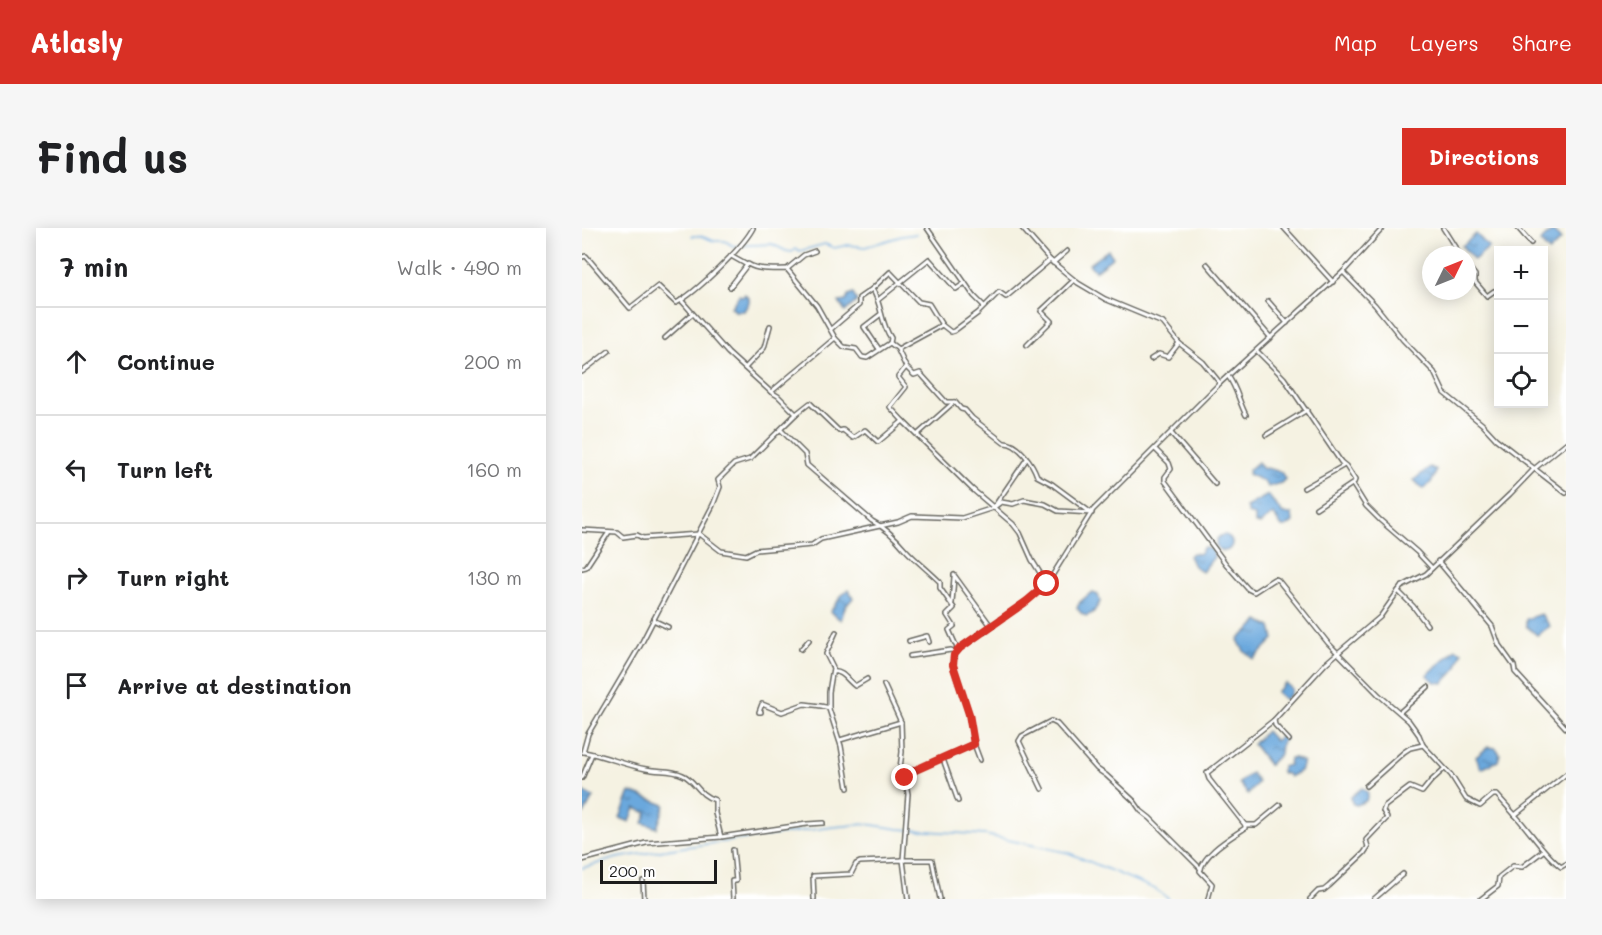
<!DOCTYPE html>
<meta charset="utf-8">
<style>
body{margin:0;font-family:Mali,sans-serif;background:#f6f6f6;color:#202124}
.controls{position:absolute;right:18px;top:18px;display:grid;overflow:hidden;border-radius:0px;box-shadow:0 3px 15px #0003}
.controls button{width:54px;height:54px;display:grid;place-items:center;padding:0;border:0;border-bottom:2px solid #e0e0e0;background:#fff;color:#202124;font:30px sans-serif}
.compass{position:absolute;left:840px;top:18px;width:54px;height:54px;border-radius:50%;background:#fff;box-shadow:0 3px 15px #0003;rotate:47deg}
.scale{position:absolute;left:18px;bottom:15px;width:117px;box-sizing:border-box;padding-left:6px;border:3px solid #1c1c1c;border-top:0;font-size:16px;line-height:21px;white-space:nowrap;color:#1c1c1c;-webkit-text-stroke:4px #fff;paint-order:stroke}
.stop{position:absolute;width:18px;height:18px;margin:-14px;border:4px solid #d93025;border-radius:50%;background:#fff}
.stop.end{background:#d93025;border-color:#fff;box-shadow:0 2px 6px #0008}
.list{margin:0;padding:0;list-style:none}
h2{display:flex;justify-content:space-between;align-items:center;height:78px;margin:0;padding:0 24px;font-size:26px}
h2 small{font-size:20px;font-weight:400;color:#757577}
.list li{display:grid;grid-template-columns:39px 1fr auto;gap:18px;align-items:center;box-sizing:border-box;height:108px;padding:0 24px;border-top:2px solid #e0e0e0}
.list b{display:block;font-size:22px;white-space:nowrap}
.list em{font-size:20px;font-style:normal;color:#757577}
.icon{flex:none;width:33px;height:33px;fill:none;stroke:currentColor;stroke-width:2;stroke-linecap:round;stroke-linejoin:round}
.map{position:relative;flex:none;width:984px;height:671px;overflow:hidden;border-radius:0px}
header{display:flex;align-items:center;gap:36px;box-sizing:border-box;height:84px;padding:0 30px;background:#d93025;color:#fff}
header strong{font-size:28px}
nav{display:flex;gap:33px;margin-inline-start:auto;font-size:21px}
.intro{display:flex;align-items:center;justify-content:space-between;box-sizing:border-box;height:144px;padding:0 36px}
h1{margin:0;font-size:42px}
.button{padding:15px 27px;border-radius:0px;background:#d93025;color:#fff;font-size:21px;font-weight:700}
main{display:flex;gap:36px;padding:0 36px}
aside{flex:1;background:#fff;border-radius:0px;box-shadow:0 3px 15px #0003}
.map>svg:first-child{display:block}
.water{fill:url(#water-ripples);stroke:#44627c;stroke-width:1.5}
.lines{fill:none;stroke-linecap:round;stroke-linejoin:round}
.stream{stroke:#6ba8dd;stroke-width:1.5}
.minor-casing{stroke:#686761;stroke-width:6}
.minor{stroke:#fff;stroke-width:3}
.route{stroke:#d93025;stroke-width:8}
</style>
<header>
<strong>Atlasly</strong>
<nav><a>Map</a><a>Layers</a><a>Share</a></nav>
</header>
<div class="intro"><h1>Find us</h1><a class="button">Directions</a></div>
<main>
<aside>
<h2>7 min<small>Walk · 490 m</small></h2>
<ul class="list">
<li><svg class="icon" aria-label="ahead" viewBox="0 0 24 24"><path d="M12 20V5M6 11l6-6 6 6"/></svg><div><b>Continue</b></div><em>200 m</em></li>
<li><svg class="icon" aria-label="left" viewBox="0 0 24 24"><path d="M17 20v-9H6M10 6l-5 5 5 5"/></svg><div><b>Turn left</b></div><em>160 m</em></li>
<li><svg class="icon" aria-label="right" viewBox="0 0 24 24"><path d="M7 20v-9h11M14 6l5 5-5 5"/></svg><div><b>Turn right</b></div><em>130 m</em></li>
<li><svg class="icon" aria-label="arrive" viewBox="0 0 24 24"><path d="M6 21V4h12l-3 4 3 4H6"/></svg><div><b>Arrive at destination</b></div></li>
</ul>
</aside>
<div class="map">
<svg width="984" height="671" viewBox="0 0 984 671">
<defs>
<pattern id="water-ripples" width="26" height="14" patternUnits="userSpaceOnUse" patternTransform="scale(1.5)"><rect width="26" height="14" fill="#6ba8dd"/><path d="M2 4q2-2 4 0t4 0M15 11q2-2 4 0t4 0" fill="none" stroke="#5788b2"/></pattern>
</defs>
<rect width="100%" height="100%" fill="#fff"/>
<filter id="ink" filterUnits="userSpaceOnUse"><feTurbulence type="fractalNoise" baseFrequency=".0167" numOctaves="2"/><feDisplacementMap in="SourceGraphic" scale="12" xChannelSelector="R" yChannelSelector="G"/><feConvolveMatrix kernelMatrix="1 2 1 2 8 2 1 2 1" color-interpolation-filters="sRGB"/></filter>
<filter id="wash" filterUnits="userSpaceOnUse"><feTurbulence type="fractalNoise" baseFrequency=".008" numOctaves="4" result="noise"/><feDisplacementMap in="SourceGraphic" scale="24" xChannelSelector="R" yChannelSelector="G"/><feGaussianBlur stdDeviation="1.35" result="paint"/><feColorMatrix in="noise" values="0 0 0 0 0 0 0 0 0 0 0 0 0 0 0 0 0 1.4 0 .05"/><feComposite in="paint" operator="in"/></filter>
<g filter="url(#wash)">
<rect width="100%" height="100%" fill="#f5f2e2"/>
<g class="water">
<polygon points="970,3 975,7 979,12 967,24 958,14"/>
<polygon points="894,6 907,19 892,32 880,18"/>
<polygon points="526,22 531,29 513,43 507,36"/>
<polygon points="163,66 167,70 167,74 162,83 153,83 149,79 157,67 161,68"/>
<polygon points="271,66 275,73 263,84 257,74 264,73 266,68"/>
<polygon points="676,234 681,241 684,240 699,244 703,251 699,255 686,259 681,253 666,246 667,242"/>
<path d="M848,239L854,242C853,252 848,256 841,261L832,252Z"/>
<polygon points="686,267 701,286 710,286 711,294 704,299 700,299 691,286 678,296 673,295 673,288 666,285 664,279"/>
<circle cx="642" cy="315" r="8"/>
<polygon points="622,319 631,322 632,329 620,344 612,338 607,328 610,325 617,326"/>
<polygon points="267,362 271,370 263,379 259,392 248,384 260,367"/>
<polygon points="510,364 516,367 518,374 511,385 504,388 499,385 495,380 498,374"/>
<polygon points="959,386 968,398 955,407 944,398 944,391"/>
<polygon points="677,393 689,399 692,411 672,431 662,423 656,412"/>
<polygon points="874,421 880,424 874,441 861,455 853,454 845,447"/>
<polygon points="703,455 710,461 708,466 703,472 694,464"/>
<polygon points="684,503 693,513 700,507 703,511 699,515 698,526 687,537 671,516"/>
<polygon points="906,519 914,520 918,526 916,533 899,541 894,529"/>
<polygon points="708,530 713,530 721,534 718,543 707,549 705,546 699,545 700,539 707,537"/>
<polygon points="669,545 676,554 666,566 657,555"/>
<polygon points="780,560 786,565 784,573 775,577 771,576 768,570"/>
<polygon points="0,563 11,569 2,586 0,585"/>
<polygon points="48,564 83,577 75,600 61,595 65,585 53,580 48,594 38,590"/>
</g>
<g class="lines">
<g class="stream">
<polyline points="110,8 119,8 132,13 143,13 151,18 190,16 204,23 210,24 214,21 218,23 243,16 252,20 266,17 283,19 320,8 334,6"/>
<polyline points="0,640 35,630 96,620 251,599 284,596 317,601 403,607 487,625 573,661 587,671"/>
</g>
</g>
</g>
<g filter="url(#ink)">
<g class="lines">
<defs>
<g id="minor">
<polyline points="345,0 392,68 402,78"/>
<polyline points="702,0 751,54"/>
<polyline points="861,0 878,27"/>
<polyline points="936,0 949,15"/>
<path d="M0,29L4,28L48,80L76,58L94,75C113,66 162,18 171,0"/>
<polyline points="468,32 496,55 523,71 581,95 597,115 621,134 638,155"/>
<polyline points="471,35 485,23"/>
<polyline points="625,36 689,110"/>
<path d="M165,37L166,36C177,43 192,41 205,41L235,78L253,110"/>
<polyline points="885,37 893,47 893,54 905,68 912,63"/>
<polyline points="205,41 222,27 233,23"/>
<polyline points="761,44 801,0"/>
<polyline points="148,59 165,37 149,28"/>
<polyline points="296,72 347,31 374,61 383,55"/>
<polyline points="686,73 705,95"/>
<polyline points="249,101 277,77 277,70 290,61"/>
<polyline points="83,110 110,86"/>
<path d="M308,115L309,110C298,94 300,75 290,61L308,44L337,74L347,76L360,97"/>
<polyline points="445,117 469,93 459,83 492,52"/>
<polyline points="297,121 282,99 299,86"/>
<path d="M316,122L324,139L332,147L338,145L364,174H373L379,181L383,182L390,190L422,215C436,214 451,236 455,248L470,256L508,284"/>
<polyline points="675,123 702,150 759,234 764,238 773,252 771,257 784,278 798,292 835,324 850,340"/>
<polyline points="569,131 577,126 586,129 597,115"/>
<polyline points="163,140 182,120 188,98"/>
<polyline points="0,144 27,123"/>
<path d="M646,148C655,160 657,174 664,187"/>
<polyline points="189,164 253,110 262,119 274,121 280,129 285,130 308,115 316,121 360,97 369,104 372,103 396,85 417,64 424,69 468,32 440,0"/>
<polyline points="214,186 228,175 257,203 261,202 271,210 283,202 296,214 321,193 390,261 431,296 438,305 450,332 465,356 445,373 378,420 372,427 371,437 387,486 392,516 329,544 323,550"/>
<polyline points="321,193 308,179 324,159 316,149 324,139"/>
<path d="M199,202L223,226L225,237L290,293C304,300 313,309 323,321C333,332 347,343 358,354V360L372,380L365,387L372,398L367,402L376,422"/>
<polyline points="589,205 633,256"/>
<polyline points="336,206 372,174"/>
<polyline points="684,207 725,182"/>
<polyline points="573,221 587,235 589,241 583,249 583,253 644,336 666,361 672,364 692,351 696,352 746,415 797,467 827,493 837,507 841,517 869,547 884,571 898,578 911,567 915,567 933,587"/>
<polyline points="722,260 761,238"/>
<polyline points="412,279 444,232"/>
<polyline points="734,280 770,256"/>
<polyline points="0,302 35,304 41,309 55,307 61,310 117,306 139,323 164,327 174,322 230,317 239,311 316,294 330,288 380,290 411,280 419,274 431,276 442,272 463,276 476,283 510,285"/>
<polyline points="856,333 910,398 917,417 932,438 933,444 984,500"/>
<polyline points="0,340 4,339 27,304"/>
<polyline points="372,347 409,398"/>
<polyline points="465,356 511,282 638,155 761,44 793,77 821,112 852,144 862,165 900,196 914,211 984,265"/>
<polyline points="816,363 831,378 845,397"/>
<polyline points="370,375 372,349"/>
<polyline points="71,392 86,399"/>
<polyline points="254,404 244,426 251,440 247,464 247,481 259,518 266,560"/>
<polyline points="327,413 345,408 347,414"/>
<polyline points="219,421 227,412"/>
<polyline points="328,428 369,422 374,425"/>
<path d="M251,444C260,442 266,453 273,458L285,451"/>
<polyline points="302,457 319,494 320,524 318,540 323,550 326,566 321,632 350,632 358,671"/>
<path d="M179,484H177L180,476L200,484L222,476C230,477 239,477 247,480"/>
<polyline points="818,484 846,459"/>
<polyline points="258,512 319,494"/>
<polyline points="707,512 693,497 692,492 744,435 798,389 819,359 844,346 928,266 952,241 984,215"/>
<polyline points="392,516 398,532"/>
<polyline points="1,524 6,506 58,418 131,277 138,259 136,252 152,236 168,231 214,186 196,168 189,164 146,125 99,72"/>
<polyline points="361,531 376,573"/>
<path d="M984,546L933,587C949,604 961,625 979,639L984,636"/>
<polyline points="0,550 10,526"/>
<polyline points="784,558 822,524 828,520 841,517"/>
<polyline points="460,561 437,513 440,508 469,493 475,496 515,541 524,547 552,573 559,583 568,590 619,641"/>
<polyline points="663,597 627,551 625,545 692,492"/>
<polyline points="139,609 225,596 241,595"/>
<polyline points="151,622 154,653 150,653 151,670"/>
<path d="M0,632L64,615L139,609L133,585V572C116,567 114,553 101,547C89,541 77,544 64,541C43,537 23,528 2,524"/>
<polyline points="61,653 62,671"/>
<polyline points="232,671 231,648 269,646 274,636 278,634 321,632 326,671"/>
<path d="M626,671L630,656L618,643C623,624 647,611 663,600V597H674L698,577"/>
<polyline points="728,671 736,663 742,662 747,658 782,625 786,619 784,612 805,590 801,583 803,578 828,559 840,564 849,553 862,541"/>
<polyline points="792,671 821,646"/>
<polyline points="899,671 916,658 917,649 931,638 940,639 961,623"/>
</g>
</defs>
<use href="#minor" class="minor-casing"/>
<use href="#minor" class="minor"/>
</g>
</g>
<g class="lines" filter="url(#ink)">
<polyline class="route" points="323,550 329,544 392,516 387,486 371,437 372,427 378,420 445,373 465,356"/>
</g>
</svg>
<div class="controls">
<button>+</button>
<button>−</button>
<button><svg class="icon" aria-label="locate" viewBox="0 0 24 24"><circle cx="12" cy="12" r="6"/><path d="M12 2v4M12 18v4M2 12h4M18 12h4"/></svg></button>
</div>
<svg class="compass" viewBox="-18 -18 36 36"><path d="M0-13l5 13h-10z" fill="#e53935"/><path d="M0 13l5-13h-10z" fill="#757577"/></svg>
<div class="scale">200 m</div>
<div class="stop" style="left:465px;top:356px"></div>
<div class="stop end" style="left:323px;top:550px"></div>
</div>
</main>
